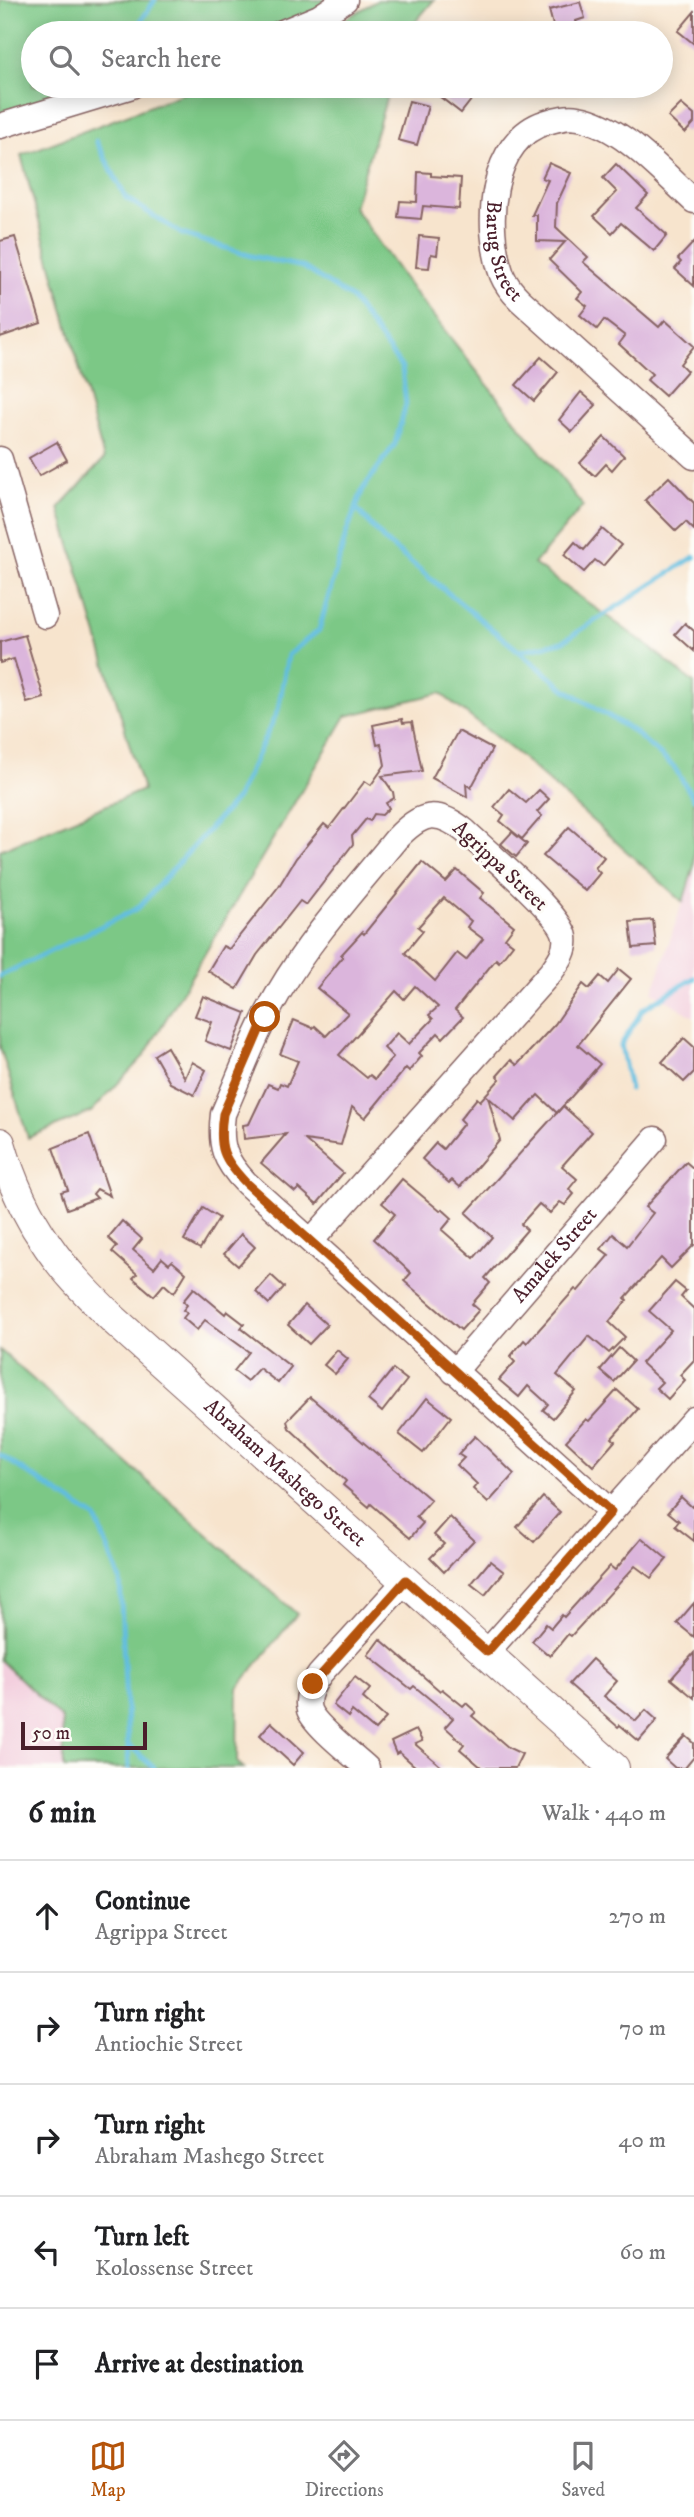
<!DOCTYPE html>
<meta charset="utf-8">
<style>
body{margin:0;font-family:"IM FELL DW Pica",serif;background:#f6f6f6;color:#202124}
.scale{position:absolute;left:21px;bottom:18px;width:126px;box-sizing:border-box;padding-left:7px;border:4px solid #4a1f2b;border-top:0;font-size:19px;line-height:24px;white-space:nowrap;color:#4a1f2b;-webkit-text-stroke:5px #fdfcf7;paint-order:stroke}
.stop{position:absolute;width:21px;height:21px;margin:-16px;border:5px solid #b45309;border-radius:50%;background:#fff}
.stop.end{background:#b45309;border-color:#fff;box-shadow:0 2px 7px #0008}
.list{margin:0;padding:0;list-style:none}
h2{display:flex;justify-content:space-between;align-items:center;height:91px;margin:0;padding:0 28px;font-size:30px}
h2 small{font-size:23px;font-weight:400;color:#757577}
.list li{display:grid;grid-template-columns:46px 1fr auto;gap:21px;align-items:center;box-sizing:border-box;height:112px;padding:0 28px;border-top:2px solid #e0e0e0}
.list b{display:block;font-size:26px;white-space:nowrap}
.list p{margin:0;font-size:23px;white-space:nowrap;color:#757577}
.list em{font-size:23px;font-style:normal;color:#757577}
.icon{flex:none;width:38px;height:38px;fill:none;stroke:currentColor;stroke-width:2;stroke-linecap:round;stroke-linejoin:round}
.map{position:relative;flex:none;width:694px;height:1768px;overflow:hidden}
.search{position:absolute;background:#fff;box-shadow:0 4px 18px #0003;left:21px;right:21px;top:21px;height:77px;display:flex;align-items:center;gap:18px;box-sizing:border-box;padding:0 24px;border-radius:38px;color:#757577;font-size:26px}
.sheet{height:651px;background:#fff}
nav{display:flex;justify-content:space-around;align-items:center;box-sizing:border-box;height:98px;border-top:2px solid #e0e0e0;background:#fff;font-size:19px;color:#757577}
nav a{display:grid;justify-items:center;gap:4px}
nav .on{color:#b45309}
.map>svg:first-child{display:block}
.built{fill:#f3cfde}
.green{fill:#7cc886;stroke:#637458;stroke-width:2}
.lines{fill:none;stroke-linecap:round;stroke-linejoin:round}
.stream{stroke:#61bddf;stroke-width:5}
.building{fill:#dbb5dc;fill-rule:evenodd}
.minor-casing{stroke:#876464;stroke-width:27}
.major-casing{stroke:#876464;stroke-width:32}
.minor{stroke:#fff;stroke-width:24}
.major{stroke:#fff;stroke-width:30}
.route{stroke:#b45309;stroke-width:9}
.labels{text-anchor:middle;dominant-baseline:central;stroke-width:6;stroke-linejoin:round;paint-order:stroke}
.street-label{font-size:21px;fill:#4a1f2b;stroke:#fdfcf7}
</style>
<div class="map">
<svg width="694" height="1768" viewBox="0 0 694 1768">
<rect width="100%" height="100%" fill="#fdfcf7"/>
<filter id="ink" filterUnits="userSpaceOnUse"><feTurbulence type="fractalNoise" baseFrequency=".0143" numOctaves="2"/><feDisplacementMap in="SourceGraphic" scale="14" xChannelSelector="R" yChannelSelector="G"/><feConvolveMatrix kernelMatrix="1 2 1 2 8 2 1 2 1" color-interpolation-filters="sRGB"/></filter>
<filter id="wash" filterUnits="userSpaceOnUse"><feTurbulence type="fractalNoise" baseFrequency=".00686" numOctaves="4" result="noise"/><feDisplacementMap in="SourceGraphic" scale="28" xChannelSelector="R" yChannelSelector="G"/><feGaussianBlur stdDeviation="1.57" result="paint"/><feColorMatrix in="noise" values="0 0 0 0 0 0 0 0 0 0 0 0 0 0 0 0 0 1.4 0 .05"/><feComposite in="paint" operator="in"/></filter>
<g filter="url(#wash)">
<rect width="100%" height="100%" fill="#f7e4cd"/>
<g class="built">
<polygon points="694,866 694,1017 653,992"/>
<polygon points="0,1660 62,1719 64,1768 0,1768"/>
</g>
<g class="green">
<polygon points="0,0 345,0 280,33 33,33 33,86 132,86 0,126"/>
<polygon points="378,0 434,0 406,33 321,33"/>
<polygon points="203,86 390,86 354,207 405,280 583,506 534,564 643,642 694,683 694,866 683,902 519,755 440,693 346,716 144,1056 91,1112 28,1138 0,1047 0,850 143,790 59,508 104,459 21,155"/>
<polygon points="0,1350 297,1614 238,1688 237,1762 244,1768 64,1768 62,1719 0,1660"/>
</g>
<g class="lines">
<g class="stream">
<polyline points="133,33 155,0"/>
<polyline points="356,508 385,541 565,689 633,731 674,767 694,799"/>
<polyline points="517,650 519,651 562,642 694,557"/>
<polyline points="0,976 138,908 237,798 278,710 288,655 319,630 347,531 363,489 395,444 406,404 402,368 351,298 303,267 251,256 182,234 126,198 96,141"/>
<polyline points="630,1089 621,1045 643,1009 694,978"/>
<polyline points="0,1455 96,1518 120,1580 129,1768"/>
<polyline points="128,1744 154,1768"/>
</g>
</g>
<g id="blocks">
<g class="building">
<polygon points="580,2 585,18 576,21 579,33 555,33 549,10"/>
<polygon points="694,12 694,44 678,31"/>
<polygon points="447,86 469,86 464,92 472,99 461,113 439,96"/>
<polygon points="409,101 428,106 417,145 398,140"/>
<polygon points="681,104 694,115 694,123 685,133 668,117"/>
<polygon points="549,163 571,173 557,203 556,227 588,257 583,262 659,327 665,320 694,346 680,364 687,371 665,396 647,380 652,374 619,344 625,336 604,320 597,329 580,315 587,306 577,298 582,292 549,260 565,242 537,241 537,215 532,215 548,180 542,178"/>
<polygon points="616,164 648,195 636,208 667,235 654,251 621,223 612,233 594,216 617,192 603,178"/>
<polygon points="418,172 431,173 431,176 461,178 459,209 423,206 421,219 398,217 400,201 417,202"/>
<polygon points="419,236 439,238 437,255 431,254 429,268 416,267"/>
<polygon points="15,237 41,323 0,337 0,241"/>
<polygon points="694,242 694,286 675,269 681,262 678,259"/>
<polygon points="541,357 558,372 534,401 516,385"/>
<polygon points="581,392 596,405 572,432 559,420"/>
<polygon points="604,437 624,456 612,470 606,464 595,476 580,463"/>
<polygon points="57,442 67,460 39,476 29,458"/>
<polygon points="669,477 694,503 694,530 686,522 676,531 645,500"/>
<polygon points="602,529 621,545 603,566 595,560 584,572 564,555 575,542 584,550"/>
<polygon points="685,623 694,631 694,651 675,634"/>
<polygon points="25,635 44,698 27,703 14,659 0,663 0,642"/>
<polygon points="402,719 403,723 412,722 422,771 382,776 393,792 394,798 386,803 389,808 382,815 374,814 370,821 366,819 352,836 353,844 306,905 300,901 257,955 237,989 208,971 223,946 229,949 279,886 296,858 324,824 329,828 365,781 371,785 385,765 381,744 377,745 373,725"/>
<polygon points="458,731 492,749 471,788 466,784 467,797 432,778"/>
<polygon points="509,789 526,803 539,790 549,799 537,812 542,816 522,839 500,821 504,815 494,807"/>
<polygon points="569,827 604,857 595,868 600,873 585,891 543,856"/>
<polygon points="512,832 527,844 516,857 501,844"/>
<path d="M422,862L446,882L457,870L484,893L480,898L514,926L505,938L513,944L499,962L496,959L455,1010L463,1017L443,1038L438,1033L419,1053L422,1056L409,1071L406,1068L365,1118L352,1107L341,1145L305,1140L343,1173L317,1204L299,1188L295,1192L261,1163L286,1134L244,1139L243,1125L249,1124L268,1084L278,1088L280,1083L287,1086L298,1061L280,1054L294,1020L313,1028L315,1026L326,1036L348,1013L317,988L343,957L341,955L362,932L364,934ZM444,898L471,921L467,927L483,939L466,960L457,953L435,981L405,953L423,931L418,927ZM415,986L438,1007L429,1015L433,1019L409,1044L397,1033L384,1048L393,1057L375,1079L370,1075L367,1078L339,1055L396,991L404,999Z"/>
<polygon points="653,920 656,946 633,948 630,922"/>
<polygon points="619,969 631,979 578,1045 600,1064 557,1113 538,1095 515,1121 488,1097 500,1140 460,1187 452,1180 449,1183 422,1159 436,1143 443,1149 464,1123 460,1119 477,1098 480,1101 500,1079 497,1076 511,1060 517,1065 555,1024 583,984 589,989 600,976 608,983"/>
<polygon points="203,996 246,1013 231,1051 205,1041 212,1022 195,1016"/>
<polygon points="684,1038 694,1047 694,1072 684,1082 662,1062"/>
<polygon points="167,1047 185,1078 192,1062 206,1070 194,1095 170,1083 154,1055"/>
<polygon points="563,1106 592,1132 562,1166 577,1179 569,1189 574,1194 565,1205 560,1202 550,1213 539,1204 521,1224 527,1230 485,1278 490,1283 472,1304 479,1310 461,1330 404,1281 411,1273 374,1239 395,1214 382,1203 402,1179 440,1211 442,1209 452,1218 442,1230 474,1258 492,1237 466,1213"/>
<polygon points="89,1134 110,1196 97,1189 93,1194 97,1198 67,1209 61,1192 68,1190 53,1148"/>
<polygon points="686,1162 694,1169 694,1245 671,1268 661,1258 625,1298 627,1300 609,1322 625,1337 609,1353 589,1336 557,1375 576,1391 553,1418 543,1410 548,1404 528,1386 519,1397 499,1380 515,1362 510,1357 524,1340 527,1343 575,1289 578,1291 609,1255 601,1249 613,1234 627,1246 653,1213 645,1207"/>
<polygon points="203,1208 219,1218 200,1249 184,1240"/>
<polygon points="122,1221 142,1239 133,1250 154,1268 162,1258 169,1264 172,1261 186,1273 174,1293 164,1284 154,1296 133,1278 137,1274 112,1252 117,1246 108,1238"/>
<polygon points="241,1234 255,1247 238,1266 224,1254"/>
<polygon points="271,1275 284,1287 269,1304 256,1292"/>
<polygon points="675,1282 686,1291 681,1297 694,1309 694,1360 680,1375 685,1380 668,1399 656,1388 662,1382 641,1363 671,1330 649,1311"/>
<polygon points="194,1288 225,1314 227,1311 244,1324 241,1328 291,1367 278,1383 259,1368 247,1381 234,1371 249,1352 205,1320 197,1330 183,1318 187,1313 183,1310 187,1305 183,1301"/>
<polygon points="305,1305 327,1325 309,1344 288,1325"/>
<polygon points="619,1348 633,1361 614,1382 600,1370"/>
<polygon points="337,1350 348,1359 335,1374 324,1365"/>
<polygon points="393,1369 407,1380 382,1412 368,1400"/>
<polygon points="617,1390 638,1409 612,1438 615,1441 593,1466 566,1441 586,1419 589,1421"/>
<polygon points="310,1397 431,1500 416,1517 423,1523 410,1538 371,1504 369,1507 343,1485 346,1481 289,1428 287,1421"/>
<polygon points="427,1398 451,1417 423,1453 399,1434"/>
<polygon points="475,1436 514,1474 488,1503 473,1489 477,1484 457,1465 464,1458 458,1454"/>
<polygon points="543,1497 560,1512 534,1542 517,1527"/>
<polygon points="681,1497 692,1507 694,1505 694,1541 675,1526 679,1521 668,1512"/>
<polygon points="450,1517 474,1540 444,1572 430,1558 444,1544 434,1535"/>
<polygon points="642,1538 667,1559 651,1578 635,1566 571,1636 568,1634 550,1656 532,1641 546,1624 551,1628 562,1615 564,1617 610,1566 615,1570"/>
<polygon points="490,1561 504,1572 485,1595 471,1584"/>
<polygon points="694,1603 694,1637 677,1623"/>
<polygon points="380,1639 440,1691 442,1689 463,1706 466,1703 476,1712 472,1716 509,1748 522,1754 515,1768 482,1768 460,1749 464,1744 445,1727 453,1718 414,1686 411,1689 368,1655"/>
<polygon points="694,1653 694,1698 671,1679"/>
<polygon points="592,1659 617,1681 604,1696 636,1721 646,1710 657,1720 639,1741 620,1725 618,1727 569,1684"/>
<polygon points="355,1677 370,1689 363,1698 386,1718 375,1730 352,1711 348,1717 333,1705"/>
<polygon points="271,1722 304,1752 293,1765 260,1735"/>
<polygon points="416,1730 422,1741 415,1744 443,1768 417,1768 399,1752 396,1754 391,1742"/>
<polygon points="686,1736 694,1743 694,1757 685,1768 675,1768 665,1759"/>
</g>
</g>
</g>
<g filter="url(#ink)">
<use href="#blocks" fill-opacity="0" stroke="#876464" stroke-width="2"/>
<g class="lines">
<defs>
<g id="minor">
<polyline points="280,33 319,17 345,0"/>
<polyline points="0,126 132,86"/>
<path id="s1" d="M694,201C663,173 621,125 578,118C567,116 557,119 547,122C489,139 484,227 502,275C506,285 513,293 520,300L694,457"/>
<polyline points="0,459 45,616"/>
<path d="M311,1241L551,972C558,962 567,951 565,937C563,916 484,849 465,831C436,808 421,813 396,839C356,888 311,937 279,992C256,1031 241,1073 223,1114C219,1146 224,1160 246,1183L611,1512"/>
<path id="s2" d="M454,1372L655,1139"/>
<polyline points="487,1652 694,1419"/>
<path d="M367,1768C354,1756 314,1725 309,1710C305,1697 313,1684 320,1674L406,1580"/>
</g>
<g id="major">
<path id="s3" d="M0,1143C10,1178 27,1216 48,1246C66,1273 90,1296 113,1319L614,1768"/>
</g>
</defs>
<use href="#minor" class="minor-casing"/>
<use href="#major" class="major-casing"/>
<use href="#minor" class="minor"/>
<use href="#major" class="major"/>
</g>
</g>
<g class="lines" filter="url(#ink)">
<path class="route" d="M265,1017L223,1114C218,1148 223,1159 246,1183L611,1512L487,1652L406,1580L313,1684"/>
</g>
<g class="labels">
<g class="street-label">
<text stroke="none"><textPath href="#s1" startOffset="329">Barug Street</textPath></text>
<text transform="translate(500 866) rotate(43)">Agrippa Street</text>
<text stroke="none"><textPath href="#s2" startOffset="154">Amalek Street</textPath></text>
<text stroke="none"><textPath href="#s3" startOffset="443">Abraham Mashego Street</textPath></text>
</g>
</g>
</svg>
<div class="scale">50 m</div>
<div class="stop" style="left:265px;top:1017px"></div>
<div class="stop end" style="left:313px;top:1684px"></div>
<div class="search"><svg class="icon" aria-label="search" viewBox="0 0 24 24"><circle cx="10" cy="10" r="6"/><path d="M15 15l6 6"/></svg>Search here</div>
</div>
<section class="sheet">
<h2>6 min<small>Walk · 440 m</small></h2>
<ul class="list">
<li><svg class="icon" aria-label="ahead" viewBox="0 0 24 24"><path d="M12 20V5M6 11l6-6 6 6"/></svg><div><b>Continue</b><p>Agrippa Street</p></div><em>270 m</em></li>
<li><svg class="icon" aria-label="right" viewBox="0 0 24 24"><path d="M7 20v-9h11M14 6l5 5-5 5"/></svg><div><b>Turn right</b><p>Antiochie Street</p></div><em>70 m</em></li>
<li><svg class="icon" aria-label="right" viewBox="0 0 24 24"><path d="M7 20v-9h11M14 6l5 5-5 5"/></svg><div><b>Turn right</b><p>Abraham Mashego Street</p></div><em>40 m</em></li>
<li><svg class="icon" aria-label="left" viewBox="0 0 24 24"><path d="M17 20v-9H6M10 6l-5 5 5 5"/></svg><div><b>Turn left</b><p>Kolossense Street</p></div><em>60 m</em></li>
<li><svg class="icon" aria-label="arrive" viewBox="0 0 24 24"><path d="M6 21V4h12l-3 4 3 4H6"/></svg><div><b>Arrive at destination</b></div></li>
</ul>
</section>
<nav>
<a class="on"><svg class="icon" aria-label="map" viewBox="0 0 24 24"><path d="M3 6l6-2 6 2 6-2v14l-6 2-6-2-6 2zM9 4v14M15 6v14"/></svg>Map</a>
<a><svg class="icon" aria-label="directions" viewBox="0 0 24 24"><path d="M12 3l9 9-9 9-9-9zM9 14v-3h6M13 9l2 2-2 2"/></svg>Directions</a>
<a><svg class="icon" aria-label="saved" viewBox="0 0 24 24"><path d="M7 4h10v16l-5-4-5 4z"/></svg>Saved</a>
</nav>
